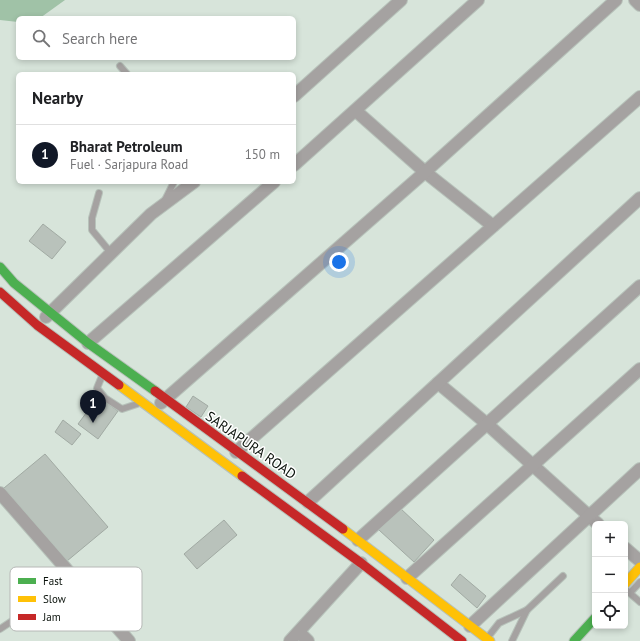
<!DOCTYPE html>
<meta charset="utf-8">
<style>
body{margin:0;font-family:"PT Sans",sans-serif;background:#f6f6f6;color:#202124}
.controls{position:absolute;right:12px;bottom:12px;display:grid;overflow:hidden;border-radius:6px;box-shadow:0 2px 6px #0003}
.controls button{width:36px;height:36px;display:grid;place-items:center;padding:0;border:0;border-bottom:1px solid #e0e0e0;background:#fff;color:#202124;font:20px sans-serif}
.you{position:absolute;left:339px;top:262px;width:14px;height:14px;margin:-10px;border:3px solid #fff;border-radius:50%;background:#1a73e8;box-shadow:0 0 0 6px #1a73e833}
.badge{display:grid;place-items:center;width:26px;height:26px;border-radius:50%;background:#111827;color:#fff;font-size:13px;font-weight:700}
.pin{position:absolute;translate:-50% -33px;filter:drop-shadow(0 1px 2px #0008)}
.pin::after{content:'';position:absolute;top:21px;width:14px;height:12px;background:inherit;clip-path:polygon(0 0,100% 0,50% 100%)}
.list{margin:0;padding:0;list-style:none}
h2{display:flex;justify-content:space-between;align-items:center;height:52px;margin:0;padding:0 16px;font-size:17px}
h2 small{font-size:13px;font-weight:400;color:#757577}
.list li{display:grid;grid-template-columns:26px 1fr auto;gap:12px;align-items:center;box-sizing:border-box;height:60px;padding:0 16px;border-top:1px solid #e0e0e0}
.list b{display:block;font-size:15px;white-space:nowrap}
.list p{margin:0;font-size:13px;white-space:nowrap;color:#757577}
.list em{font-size:13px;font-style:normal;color:#757577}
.icon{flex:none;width:22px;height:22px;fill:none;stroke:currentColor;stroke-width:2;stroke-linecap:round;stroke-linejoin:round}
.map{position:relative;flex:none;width:640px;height:641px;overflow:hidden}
.search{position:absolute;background:#fff;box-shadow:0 2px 6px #0003;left:16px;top:16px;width:280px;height:44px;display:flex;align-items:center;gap:10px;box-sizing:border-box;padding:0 14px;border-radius:6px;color:#757577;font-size:15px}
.panel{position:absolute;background:#fff;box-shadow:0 2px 6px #0003;left:16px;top:72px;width:280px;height:112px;border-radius:6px}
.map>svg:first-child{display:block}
.water{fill:#a0c2a7}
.building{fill:#b9c2bb;stroke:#a1aaa3}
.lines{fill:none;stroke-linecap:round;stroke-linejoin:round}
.lane-casing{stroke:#b7c2ba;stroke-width:8}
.street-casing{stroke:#b7c2ba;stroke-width:14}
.fast-casing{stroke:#b7c2ba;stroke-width:11}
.slow-casing{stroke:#b7c2ba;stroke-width:11}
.jam-casing{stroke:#b7c2ba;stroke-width:11}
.lane{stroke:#a5a2a1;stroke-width:6}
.street{stroke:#a5a2a1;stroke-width:12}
.fast{stroke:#4caf50;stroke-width:9}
.slow{stroke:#ffc107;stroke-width:9}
.jam{stroke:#c62828;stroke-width:9}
.labels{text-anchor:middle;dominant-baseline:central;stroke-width:3;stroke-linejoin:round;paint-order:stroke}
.street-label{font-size:14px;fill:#0a120b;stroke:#fff}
.key{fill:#fff;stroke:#b6b8b6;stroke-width:1}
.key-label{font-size:11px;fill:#0a120b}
</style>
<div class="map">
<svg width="640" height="641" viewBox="0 0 640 641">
<rect width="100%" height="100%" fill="#d7e4da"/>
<polygon class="water" points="0,0 65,0 40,18 18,18 18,22 0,20"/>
<g class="building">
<polygon points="43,224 66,242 52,259 29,241"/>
<polygon points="193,396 208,406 201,417 186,407"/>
<polygon points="98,397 118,411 98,439 78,424"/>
<polygon points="63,420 81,434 72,445 55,432"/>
<polygon points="45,454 108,527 67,561 4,488"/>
<polygon points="400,508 434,540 414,562 379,530"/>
<polygon points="224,520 237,535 197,569 184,554"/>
<polygon points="460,574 486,596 477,608 451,585"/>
</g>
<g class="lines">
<defs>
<g id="lane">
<polyline points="120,66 127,74"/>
<polyline points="99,193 92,218 92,230 111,253"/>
<polyline points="165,200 174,182"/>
<polyline points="102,376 97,388 105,398 122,409 137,404"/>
<polyline points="625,589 640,602"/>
<polyline points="630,593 640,582"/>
<polyline points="0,629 75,579"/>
<polyline points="488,637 499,623 527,610"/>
<polyline points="512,641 527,610 563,576"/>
</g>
<g id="street">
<polyline points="635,0 640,5"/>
<polyline points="294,96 401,0"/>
<polyline points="356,111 425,172 493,226"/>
<polyline points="294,165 478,0"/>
<polyline points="46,317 151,214 194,182"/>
<polyline points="88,343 274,182"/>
<polyline points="438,383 487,424 598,524"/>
<polyline points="161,403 425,172 616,0"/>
<polyline points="236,452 640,97"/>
<polyline points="0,493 129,641"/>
<polyline points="308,502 640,198"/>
<polyline points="358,540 640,286"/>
<polyline points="625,548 640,561"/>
<polyline points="407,578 640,369"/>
<polyline points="470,626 640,469"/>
<polyline points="299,632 308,641"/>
<polyline points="290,641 361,563"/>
</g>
<g id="fast">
<polyline points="0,267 14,283 88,343 155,391"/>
<polyline points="574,641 595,618"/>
</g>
<g id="slow">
<polyline points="119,385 242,476"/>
<polyline points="343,529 490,641"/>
<polyline points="625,584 640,567"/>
</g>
<g id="jam">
<polyline points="0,292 37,325 119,385"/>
<polyline points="155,391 343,529"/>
<polyline points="242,476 361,563 462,641"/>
</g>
</defs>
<use href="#lane" class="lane-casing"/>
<use href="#street" class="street-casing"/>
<use href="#fast" class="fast-casing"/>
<use href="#slow" class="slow-casing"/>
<use href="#jam" class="jam-casing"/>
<use href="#lane" class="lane"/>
<use href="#street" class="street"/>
<use href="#fast" class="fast"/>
<use href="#slow" class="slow"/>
<use href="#jam" class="jam"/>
</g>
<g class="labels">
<g class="street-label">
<text transform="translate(251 445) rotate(35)">SARJAPURA ROAD</text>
</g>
</g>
<rect x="10" y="567" width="132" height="64" rx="6" class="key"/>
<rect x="18" y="578" width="18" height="6" fill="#4caf50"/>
<rect x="18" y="596" width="18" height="6" fill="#ffc107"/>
<rect x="18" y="614" width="18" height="6" fill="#c62828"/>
<g class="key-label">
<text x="43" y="585">Fast</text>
<text x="43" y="603">Slow</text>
<text x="43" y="621">Jam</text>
</g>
</svg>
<div class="controls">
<button>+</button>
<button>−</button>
<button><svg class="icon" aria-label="locate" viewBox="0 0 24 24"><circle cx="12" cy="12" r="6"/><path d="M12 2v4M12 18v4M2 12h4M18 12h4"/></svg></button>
</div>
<div class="you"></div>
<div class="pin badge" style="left:93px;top:423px">1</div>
<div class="search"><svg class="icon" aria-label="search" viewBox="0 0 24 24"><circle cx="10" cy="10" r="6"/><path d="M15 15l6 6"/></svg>Search here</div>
<section class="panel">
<h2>Nearby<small></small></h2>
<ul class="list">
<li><span class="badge">1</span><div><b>Bharat Petroleum</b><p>Fuel · Sarjapura Road</p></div><em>150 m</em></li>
</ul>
</section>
</div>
